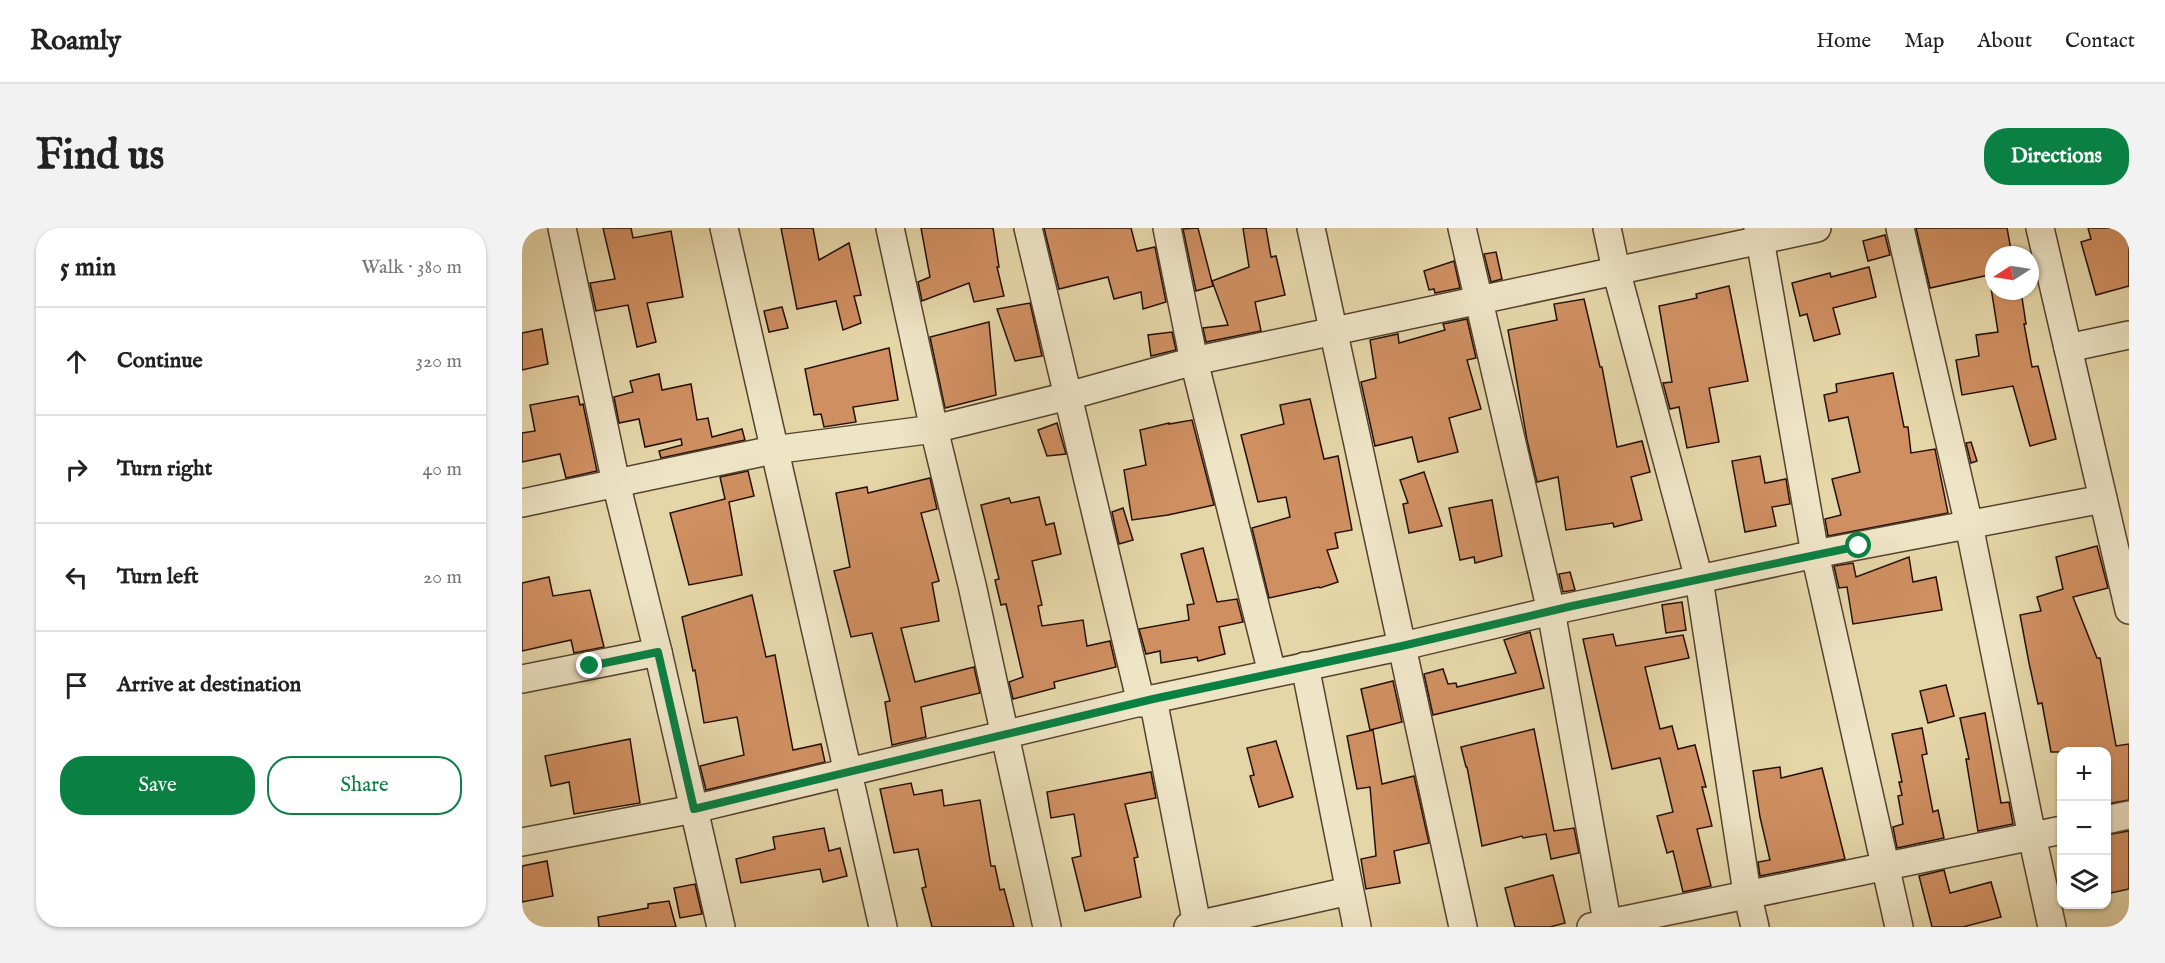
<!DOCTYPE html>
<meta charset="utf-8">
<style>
body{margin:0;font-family:"IM FELL English",serif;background:#f2f2f2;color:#222}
.controls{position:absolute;right:18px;bottom:18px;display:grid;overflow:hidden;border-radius:12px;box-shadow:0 2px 4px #0004}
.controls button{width:54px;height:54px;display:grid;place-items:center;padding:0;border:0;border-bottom:2px solid #e0e0e0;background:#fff;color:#222;font:30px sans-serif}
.compass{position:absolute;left:1463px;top:18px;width:54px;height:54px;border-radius:50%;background:#fff;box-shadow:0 2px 4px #0004;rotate:258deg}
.stop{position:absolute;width:18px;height:18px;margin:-14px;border:4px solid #0b8043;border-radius:50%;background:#fff}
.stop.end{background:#0b8043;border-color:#fff;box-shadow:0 2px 6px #0008}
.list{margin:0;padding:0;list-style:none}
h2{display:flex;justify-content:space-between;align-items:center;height:78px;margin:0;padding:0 24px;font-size:26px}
h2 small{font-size:20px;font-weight:400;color:#767676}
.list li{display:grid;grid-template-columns:39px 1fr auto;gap:18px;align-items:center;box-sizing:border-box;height:108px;padding:0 24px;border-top:2px solid #e0e0e0}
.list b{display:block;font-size:22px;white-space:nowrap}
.list em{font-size:20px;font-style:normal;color:#767676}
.actions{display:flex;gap:12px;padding:18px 24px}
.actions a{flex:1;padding:14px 0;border:2px solid #0b8043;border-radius:24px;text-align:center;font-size:21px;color:#0b8043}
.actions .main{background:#0b8043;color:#fff}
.icon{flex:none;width:33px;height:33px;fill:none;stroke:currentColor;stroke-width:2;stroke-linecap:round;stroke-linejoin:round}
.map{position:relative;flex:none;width:1607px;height:699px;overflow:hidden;border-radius:24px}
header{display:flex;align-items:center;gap:36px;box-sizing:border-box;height:84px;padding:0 30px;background:#fff;border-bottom:2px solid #e0e0e0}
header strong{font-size:28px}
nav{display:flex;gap:33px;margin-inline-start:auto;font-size:21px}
.intro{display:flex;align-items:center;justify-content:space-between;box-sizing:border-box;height:144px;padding:0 36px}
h1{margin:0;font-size:42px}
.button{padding:15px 27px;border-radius:24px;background:#0b8043;color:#fff;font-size:21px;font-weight:700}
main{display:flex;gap:36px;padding:0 36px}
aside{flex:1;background:#fff;border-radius:24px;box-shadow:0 2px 4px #0004}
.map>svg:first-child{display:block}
.building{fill:#cf8f61;stroke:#251106;stroke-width:1.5}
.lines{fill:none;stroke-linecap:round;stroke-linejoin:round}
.minor-casing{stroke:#55422e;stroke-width:30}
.minor{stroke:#eee4c6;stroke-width:27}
.route{stroke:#0b8043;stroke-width:8}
</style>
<header>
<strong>Roamly</strong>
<nav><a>Home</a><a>Map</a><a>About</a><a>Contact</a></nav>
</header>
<div class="intro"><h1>Find us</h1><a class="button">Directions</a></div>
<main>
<aside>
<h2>5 min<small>Walk · 380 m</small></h2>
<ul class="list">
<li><svg class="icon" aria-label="ahead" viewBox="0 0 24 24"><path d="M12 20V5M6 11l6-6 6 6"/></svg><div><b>Continue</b></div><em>320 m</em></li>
<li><svg class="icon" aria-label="right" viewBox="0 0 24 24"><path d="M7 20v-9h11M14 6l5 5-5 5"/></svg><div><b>Turn right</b></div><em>40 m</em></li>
<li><svg class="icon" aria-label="left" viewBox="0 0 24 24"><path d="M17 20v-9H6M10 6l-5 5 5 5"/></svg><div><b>Turn left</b></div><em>20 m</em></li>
<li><svg class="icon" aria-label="arrive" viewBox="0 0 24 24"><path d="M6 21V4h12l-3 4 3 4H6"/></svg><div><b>Arrive at destination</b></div></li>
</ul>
<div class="actions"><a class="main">Save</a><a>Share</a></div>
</aside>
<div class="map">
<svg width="1607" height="699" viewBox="0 0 1607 699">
<rect width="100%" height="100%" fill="#e5d6a8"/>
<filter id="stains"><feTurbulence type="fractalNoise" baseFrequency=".00333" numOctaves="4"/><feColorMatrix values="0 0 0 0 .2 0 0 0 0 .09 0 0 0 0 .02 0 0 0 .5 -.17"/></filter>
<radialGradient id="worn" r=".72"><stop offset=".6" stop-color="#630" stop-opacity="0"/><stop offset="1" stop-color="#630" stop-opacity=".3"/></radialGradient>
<g class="building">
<polygon points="81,0 109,0 111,10 149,3 161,69 125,75 134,114 115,119 106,77 74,83 68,55 93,51"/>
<polygon points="259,0 291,0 297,32 327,15 339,67 332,68 339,95 321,102 314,73 275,81"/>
<polygon points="399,0 471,0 477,39 475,39 482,68 452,74 447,55 400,73 396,54 408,49"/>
<polygon points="522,0 609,0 615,23 633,19 644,74 621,81 619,64 592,71 586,49 537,61"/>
<polygon points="676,0 691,58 674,63 661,1"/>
<polygon points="721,0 744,0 749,29 754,28 763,67 733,74 739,103 684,114 681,100 706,97 690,53 727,39"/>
<polygon points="1394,0 1485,0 1489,22 1492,22 1493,27 1472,27 1472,63 1499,63 1504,96 1502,96 1510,139 1516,138 1534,211 1508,218 1491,158 1440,167 1434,132 1457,128 1454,107 1476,104 1467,47 1408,60"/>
<polygon points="1566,0 1607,0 1607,58 1574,67 1559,14 1569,11"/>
<polygon points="1363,7 1368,27 1346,33 1341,13"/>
<polygon points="974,24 980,51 969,54 962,26"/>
<polygon points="932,33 938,60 913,65 912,61 907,62 902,43"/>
<polygon points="1347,39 1354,69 1311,80 1318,106 1292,113 1285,86 1278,88 1270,55 1308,45 1309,49"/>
<polygon points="1207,58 1226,153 1187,160 1197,214 1165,220 1157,179 1148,181 1141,155 1150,154 1137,78 1175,70 1174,66"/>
<polygon points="1062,71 1078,139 1080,139 1095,219 1120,213 1128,244 1109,249 1120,292 1092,299 1091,295 1044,302 1036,249 1015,254 1005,212 986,102 1035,92 1032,76"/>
<polygon points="508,75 520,128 493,133 475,81"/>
<polygon points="260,79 266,100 247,104 242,83"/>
<polygon points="945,91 954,130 945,132 959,181 927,190 936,224 896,234 890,209 853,218 839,154 854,150 848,112 876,106 877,115 923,102 921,96"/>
<polygon points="467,94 474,167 423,180 408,109"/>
<polygon points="20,101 26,136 0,142 0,105"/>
<polygon points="650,104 654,122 629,128 626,107"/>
<polygon points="367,120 376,172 331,179 334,194 302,199 299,186 292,187 283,141"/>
<polygon points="1371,145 1382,199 1386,199 1389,225 1413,221 1426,285 1306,308 1303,291 1319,287 1310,251 1338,244 1326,189 1307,193 1302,167 1315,164 1314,156"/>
<polygon points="137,146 140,162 169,156 175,192 186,190 190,209 220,201 223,212 139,230 137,223 160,217 159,211 123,219 117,191 97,195 92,169 111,164 108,153"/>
<polygon points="56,168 58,177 61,176 75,243 44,250 38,226 0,234 0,205 13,203 8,177"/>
<polygon points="788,171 802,231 816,228 830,302 813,305 816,320 805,322 816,354 798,360 797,359 747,370 730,300 768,289 764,269 736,274 719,207 762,196 758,177"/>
<polygon points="670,192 692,277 646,287 610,292 602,242 624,237 618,202 647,195 647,196"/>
<polygon points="535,195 544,226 525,228 516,202"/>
<polygon points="1449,214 1455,233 1449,235 1444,215"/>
<polygon points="1238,228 1243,255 1264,251 1268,276 1250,279 1254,298 1223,304 1210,233"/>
<polygon points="226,243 232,268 207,274 220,347 167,357 148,285 203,271 198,249"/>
<polygon points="902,244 920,298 887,305 881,276 886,275 878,252"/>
<polygon points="408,250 415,281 399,285 417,353 410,355 417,393 379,400 393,454 452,439 458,465 399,479 404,509 370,517 363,474 368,473 350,405 329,409 312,343 328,339 314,265 345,259 346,265"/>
<polygon points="517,269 524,297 532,295 539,326 510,333 520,377 516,378 520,398 561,392 565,418 588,413 594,439 532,454 533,460 491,471 487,454 501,449 484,376 479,377 473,352 477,351 459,277 487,270 489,275"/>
<polygon points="970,272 980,328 953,335 952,329 938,332 927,280"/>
<polygon points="601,280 611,312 597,316 590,284"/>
<polygon points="1575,318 1586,360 1551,369 1575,430 1578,430 1594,518 1607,516 1607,572 1584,576 1584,524 1529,524 1520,475 1516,476 1507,435 1498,387 1519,383 1515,369 1541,361 1534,329"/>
<polygon points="681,320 695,374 715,371 721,394 697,399 703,426 676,433 675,429 639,435 638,423 624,426 617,401 667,392 665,377 672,376 659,326"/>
<polygon points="1387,329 1391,354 1414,349 1420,382 1331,396 1325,359 1317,360 1312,338 1331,335 1334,349"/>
<polygon points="1048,344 1053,362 1041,364 1037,346"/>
<polygon points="27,349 31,368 68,362 82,419 52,425 49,412 0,423 0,355"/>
<polygon points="230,367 244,429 253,427 271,522 299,516 303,534 184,562 178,538 222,527 215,489 182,495 173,442 171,443 160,389"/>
<polygon points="1160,374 1164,402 1144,405 1140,377"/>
<polygon points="1008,404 1022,460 911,487 902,446 921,441 926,456 934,455 935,459 994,445 982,412"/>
<polygon points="1091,406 1094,418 1161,407 1167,430 1123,439 1138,501 1150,498 1156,521 1173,517 1184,559 1180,559 1190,598 1175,601 1189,658 1161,664 1151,623 1145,625 1135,588 1151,584 1138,530 1090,541 1061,411"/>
<polygon points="871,453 880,494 848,502 839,461"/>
<polygon points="1424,457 1432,488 1406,495 1398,463"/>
<polygon points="1463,485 1479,575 1487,574 1491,596 1456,603 1444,531 1447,531 1438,490"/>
<polygon points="1400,500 1405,526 1400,527 1411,584 1416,582 1422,610 1375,620 1371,599 1381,596 1376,568 1380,567 1377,554 1380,554 1370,506"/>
<polygon points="1012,501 1032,603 1052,600 1057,625 1029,631 1024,606 1001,610 1000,608 960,618 945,539 944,539 939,519"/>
<polygon points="851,502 860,556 892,548 907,615 872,623 878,655 844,661 839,631 854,628 848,559 835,561 825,508"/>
<polygon points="108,511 118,575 52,586 47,554 29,558 23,528"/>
<polygon points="754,513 771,569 737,579 728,548 732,547 725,520"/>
<polygon points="1258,539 1259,550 1300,540 1323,631 1238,648 1236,634 1248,632 1238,589 1231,543"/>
<polygon points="629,544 634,570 603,576 616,629 612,630 619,669 563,683 550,630 559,628 552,586 529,590 525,564"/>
<polygon points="389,555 392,567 420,562 422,578 458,572 469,638 473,638 478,662 482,661 492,699 410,699 400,660 404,659 396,621 372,625 358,561"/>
<polygon points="302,600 307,623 318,620 325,648 301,654 298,641 219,655 214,631 253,621 251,609"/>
<polygon points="1607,603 1607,661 1584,666 1584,607"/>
<polygon points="25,633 31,668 0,674 0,638"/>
<polygon points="1422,642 1428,665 1469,654 1479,689 1441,699 1410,699 1397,648"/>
<polygon points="1031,647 1043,695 1028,699 993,699 983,660"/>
<polygon points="173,656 180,686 158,690 152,660"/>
<polygon points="147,673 154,699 77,699 76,689 126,680 126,676"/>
</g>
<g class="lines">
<defs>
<g id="minor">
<polyline points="40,0 94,255 136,424 199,699"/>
<path d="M202,0C254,233 310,466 361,699"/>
<polyline points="368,0 412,201 450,357 525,699"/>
<polyline points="506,0 619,475"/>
<polyline points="645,0 672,133 750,445"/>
<polyline points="789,0 941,699"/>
<polyline points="940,0 1029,383 1086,699"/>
<polyline points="1085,0 1094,42 1177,351 1225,665 1233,699"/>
<polyline points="1236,0 1293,326 1377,699"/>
<polyline points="1378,0 1447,297 1510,608 1530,699"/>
<polyline points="1518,0 1607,382"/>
<polyline points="1546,120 1607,107"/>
<polyline points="0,275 251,222 412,201 546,168 672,133 1295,0"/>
<polyline points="783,438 835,699"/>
<polyline points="0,451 136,424"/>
<polyline points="631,471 675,697"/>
<polyline points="1584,592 1607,587"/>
<polyline points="0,614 172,581 631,471 881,418 1029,383 1293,326 1581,271"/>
<polyline points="666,699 827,663"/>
<polyline points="1069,699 1540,602"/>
</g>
</defs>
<use href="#minor" class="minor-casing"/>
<use href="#minor" class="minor"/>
</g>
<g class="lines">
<polyline class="route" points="68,438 136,424 172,581 631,471 880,418 1050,378 1337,318"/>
</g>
<rect width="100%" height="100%" filter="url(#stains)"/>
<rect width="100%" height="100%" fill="url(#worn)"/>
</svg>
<div class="controls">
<button>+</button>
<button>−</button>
<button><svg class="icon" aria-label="layers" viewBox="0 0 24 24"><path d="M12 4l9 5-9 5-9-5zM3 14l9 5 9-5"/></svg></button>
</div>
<svg class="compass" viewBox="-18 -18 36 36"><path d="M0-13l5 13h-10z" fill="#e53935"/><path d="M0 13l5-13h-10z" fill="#767676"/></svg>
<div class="stop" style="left:1337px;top:318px"></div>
<div class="stop end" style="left:68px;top:438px"></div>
</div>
</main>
